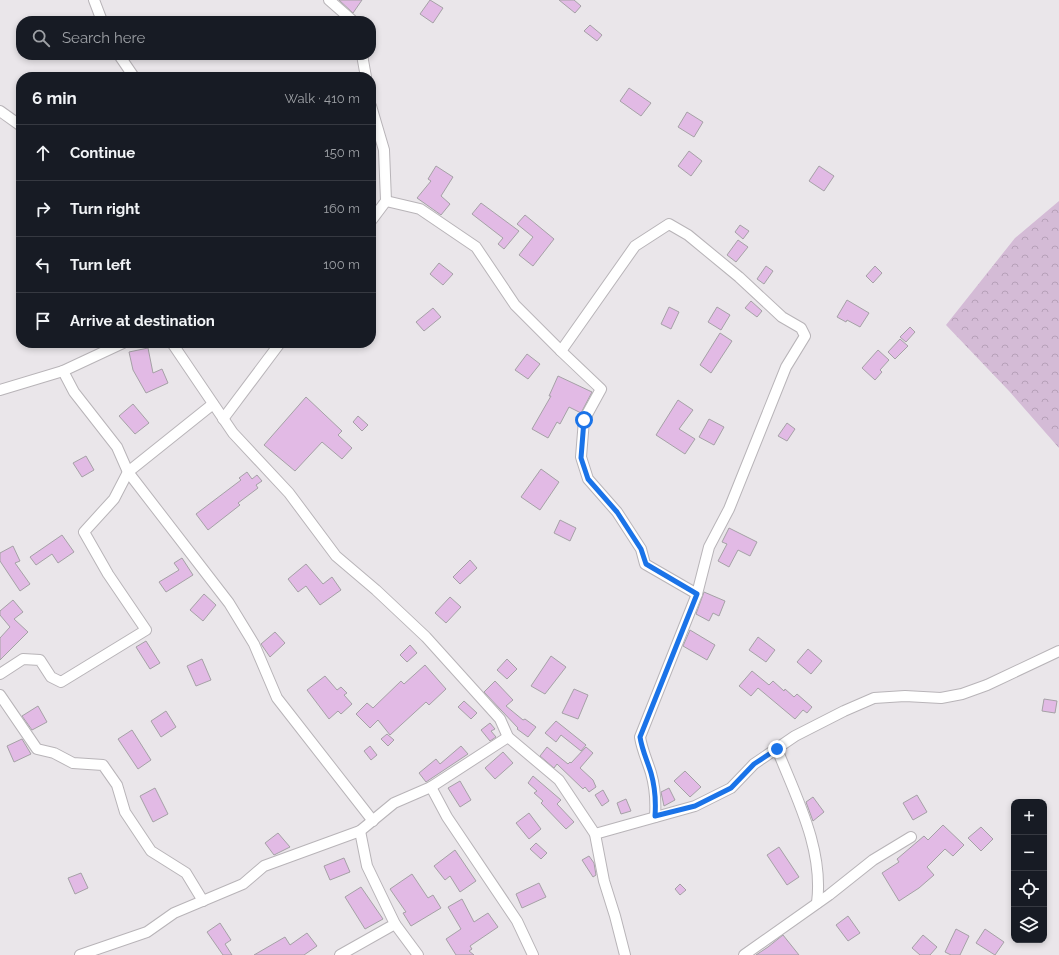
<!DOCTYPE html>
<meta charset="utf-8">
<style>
body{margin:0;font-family:Raleway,sans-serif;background:#20242c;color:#f1f3f6}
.controls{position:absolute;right:12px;bottom:12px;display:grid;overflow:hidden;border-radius:8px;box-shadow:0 2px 6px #0003}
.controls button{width:36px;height:36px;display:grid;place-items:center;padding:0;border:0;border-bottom:1px solid #363941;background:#171b24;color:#f1f3f6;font:20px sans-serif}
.stop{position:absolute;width:12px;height:12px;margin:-9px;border:3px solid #1a73e8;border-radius:50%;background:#fff}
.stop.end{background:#1a73e8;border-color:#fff;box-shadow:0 1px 4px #0008}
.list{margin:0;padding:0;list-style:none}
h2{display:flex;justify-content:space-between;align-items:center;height:52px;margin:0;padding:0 16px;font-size:17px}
h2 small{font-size:13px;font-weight:400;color:#9ea1a6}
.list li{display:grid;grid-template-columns:26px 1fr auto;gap:12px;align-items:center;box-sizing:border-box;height:56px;padding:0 16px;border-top:1px solid #363941}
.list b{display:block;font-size:15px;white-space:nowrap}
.list em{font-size:13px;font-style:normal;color:#9ea1a6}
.icon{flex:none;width:22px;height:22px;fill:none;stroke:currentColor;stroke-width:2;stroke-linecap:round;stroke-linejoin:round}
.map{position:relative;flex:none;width:1059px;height:955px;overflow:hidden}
.search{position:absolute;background:#171b24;box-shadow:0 2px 6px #0003;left:16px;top:16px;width:360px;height:44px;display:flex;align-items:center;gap:10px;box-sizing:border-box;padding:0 14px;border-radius:16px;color:#9ea1a6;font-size:15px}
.panel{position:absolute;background:#171b24;box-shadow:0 2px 6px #0003;left:16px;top:72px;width:360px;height:276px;border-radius:16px}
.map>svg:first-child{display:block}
.forest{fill:url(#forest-crowns)}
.building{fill:#e2bae5;stroke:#a5a1a6}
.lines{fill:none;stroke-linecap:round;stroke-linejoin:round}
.street-casing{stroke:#b8b4b8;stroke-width:12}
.street{stroke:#fff;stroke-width:10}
.route{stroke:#1a73e8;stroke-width:5}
</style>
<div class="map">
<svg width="1059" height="955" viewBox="0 0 1059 955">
<defs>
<pattern id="forest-crowns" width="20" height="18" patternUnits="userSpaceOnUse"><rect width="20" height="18" fill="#d4bbd6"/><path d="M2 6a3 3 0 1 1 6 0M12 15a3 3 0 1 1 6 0" fill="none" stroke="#b6a0b8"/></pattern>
</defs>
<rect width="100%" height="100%" fill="#eae6ea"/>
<polygon class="forest" points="1059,201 1059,448 1009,391 946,325 1015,238"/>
<g class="building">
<polygon points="339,0 362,0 353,13"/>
<polygon points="430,0 443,8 433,23 420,14"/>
<polygon points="559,0 574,0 581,6 575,13"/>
<polygon points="590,25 602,35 597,41 584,31"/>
<polygon points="629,88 651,103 641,116 620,101"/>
<polygon points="687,112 703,122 694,137 678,127"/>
<polygon points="689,151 702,161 691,176 678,166"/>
<polygon points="436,166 453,177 441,196 450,204 441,215 417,198 431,181 428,179"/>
<polygon points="819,166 834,176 824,191 809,181"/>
<polygon points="481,203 519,231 504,249 498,244 503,238 472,214"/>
<polygon points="525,215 554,239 533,266 519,255 533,237 517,224"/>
<polygon points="740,225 749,231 743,239 735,232"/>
<polygon points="738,240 748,247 736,262 727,255"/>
<polygon points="439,263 453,274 443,285 430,274"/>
<polygon points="766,266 773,271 764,284 757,279"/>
<polygon points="875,266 882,273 873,283 866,276"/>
<polygon points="847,300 869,313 860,327 847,320 846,322 837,317"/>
<polygon points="751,301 762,311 757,317 745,308"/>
<polygon points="669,307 679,312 671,329 661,324"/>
<polygon points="717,307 730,315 721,330 708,322"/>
<polygon points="433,308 441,317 424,331 416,322"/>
<polygon points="910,327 915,332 906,342 900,337"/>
<polygon points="720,333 732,341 711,373 700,365"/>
<polygon points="900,339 908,346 895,359 888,352"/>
<polygon points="148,348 153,373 162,369 168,383 146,393 133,370 129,352"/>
<polygon points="878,350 889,360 880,370 882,372 875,380 862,368"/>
<polygon points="527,354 540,364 528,379 515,370"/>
<polygon points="558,376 592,392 581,413 569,407 560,424 557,422 548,438 532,429 551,396 549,396"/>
<polygon points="306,397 342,431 338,435 352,448 342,459 322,442 295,471 264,445"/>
<polygon points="678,400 693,410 679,429 695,439 685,454 656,435"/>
<polygon points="133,404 149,423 135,434 119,416"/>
<polygon points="358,416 368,425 362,431 353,422"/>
<polygon points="709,419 724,427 714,445 699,437"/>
<polygon points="787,423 795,429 787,441 778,436"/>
<polygon points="86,456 94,470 82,477 73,463"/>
<polygon points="541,469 559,482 540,510 521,497"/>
<polygon points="247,472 252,479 257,475 262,481 256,485 258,488 238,503 240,505 208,530 196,514 241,480 239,478"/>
<polygon points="560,520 576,528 570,541 554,533"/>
<polygon points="729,528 757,542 750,556 738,550 729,567 718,561 727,544 722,542"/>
<polygon points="62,535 74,552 58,563 52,554 36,565 30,557"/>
<polygon points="13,546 20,561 15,563 30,584 20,591 0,561 0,553"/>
<polygon points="182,558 193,575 166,592 159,582 179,570 174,563"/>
<polygon points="470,560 477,568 460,584 453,577"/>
<polygon points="306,564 323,584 332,577 341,590 320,605 306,586 298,592 288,579"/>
<polygon points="704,592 725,601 719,616 713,613 709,621 696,614"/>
<polygon points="204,594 216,605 203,621 190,610"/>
<polygon points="450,597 461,607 446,623 435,613"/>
<polygon points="13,600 23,612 14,619 28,632 0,660 0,638 10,627 0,615 0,611"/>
<polygon points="690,630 715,645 707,660 683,646"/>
<polygon points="275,632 285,643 270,657 261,644"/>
<polygon points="758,637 775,650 766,662 749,650"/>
<polygon points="146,641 160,663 150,669 136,647"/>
<polygon points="410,645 417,653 407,662 400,655"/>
<polygon points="808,649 822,661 811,674 797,662"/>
<polygon points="551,656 566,667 545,694 531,686"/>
<polygon points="202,659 211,680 196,686 187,666"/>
<polygon points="507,659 517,669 507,679 497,670"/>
<polygon points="425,665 446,689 429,705 426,702 390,735 378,720 370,728 356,714 367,703 373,708 401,681 404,684"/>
<polygon points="752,671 769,685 773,681 784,691 785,689 794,697 797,694 812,707 807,713 803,710 795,719 758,688 751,696 739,686"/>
<polygon points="325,676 337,690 341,687 347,693 344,695 352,704 341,714 338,711 329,719 307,690"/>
<polygon points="495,681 513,700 506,706 523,720 525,719 536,727 528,737 517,729 518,728 484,692"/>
<polygon points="574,689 588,695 578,719 562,713"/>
<polygon points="1044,699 1057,701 1055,713 1042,711"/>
<polygon points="464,701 477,713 471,719 458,707"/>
<polygon points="38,706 47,722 32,730 22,716"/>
<polygon points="166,711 176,727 161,737 151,721"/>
<polygon points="556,721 586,745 581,751 561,735 556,742 545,733"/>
<polygon points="490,723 495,729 491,731 496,737 490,741 481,730"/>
<polygon points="132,730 151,760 138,769 118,739"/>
<polygon points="387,734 394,740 388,746 381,739"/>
<polygon points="22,739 31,754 14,762 7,746"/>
<polygon points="370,746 377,755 371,760 364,751"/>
<polygon points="461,746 468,754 426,782 419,773 436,759 440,764"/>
<polygon points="547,747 568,764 570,762 571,763 586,747 593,753 580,768 593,780 596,787 589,792 585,787 583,789 557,764 554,768 540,756"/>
<polygon points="503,752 513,763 495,779 485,768"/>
<polygon points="685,771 701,787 690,797 674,781"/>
<polygon points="533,776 561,800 557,804 574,822 566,829 541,803 543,801 534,793 537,791 528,783"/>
<polygon points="460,781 471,800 460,807 448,788"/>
<polygon points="155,788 168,814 153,822 140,796"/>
<polygon points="669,788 675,800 664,806 661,792"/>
<polygon points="603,790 609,801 602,806 595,795"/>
<polygon points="917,795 927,812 913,820 903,803"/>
<polygon points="813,797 824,812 813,821 806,802"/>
<polygon points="626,799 631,811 621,814 617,803"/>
<polygon points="529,813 541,829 529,839 516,823"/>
<polygon points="943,825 964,845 953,856 945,849 927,867 934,875 919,888 899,901 882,873 899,862 897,859 924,836 928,840"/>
<polygon points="981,827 993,839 981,851 968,838"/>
<polygon points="278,833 290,847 274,855 265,843"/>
<polygon points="536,843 547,853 541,859 530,849"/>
<polygon points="779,847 799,877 787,885 767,855"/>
<polygon points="455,850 476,881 460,892 450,876 445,880 434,866"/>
<polygon points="589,856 594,863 596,875 593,877 582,860"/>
<polygon points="344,858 350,872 330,880 324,866"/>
<polygon points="81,873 88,888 75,894 68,878"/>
<polygon points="412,874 428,898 433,895 441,908 411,926 403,913 406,912 390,889"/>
<polygon points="539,883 546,897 522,908 516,894"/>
<polygon points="680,884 686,890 680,895 675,889"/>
<polygon points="361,887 383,919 365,929 345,897"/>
<polygon points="462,899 474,922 488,913 498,927 470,946 472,949 469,951 474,955 456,955 446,939 461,929 448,907"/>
<polygon points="848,916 860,933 848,941 836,925"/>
<polygon points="220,923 231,940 225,944 232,955 223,955 207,932"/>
<polygon points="956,929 969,936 960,955 951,955 945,952"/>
<polygon points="985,929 1004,942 995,955 976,943"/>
<polygon points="307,933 317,946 304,955 254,955 285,937 290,945"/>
<polygon points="783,935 799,955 756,955 768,947"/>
<polygon points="923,935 937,947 930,955 920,955 912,948"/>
</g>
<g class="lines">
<defs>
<g id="street">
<polyline points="94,0 102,21"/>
<polyline points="329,0 353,21"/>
<polyline points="119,55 134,77"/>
<polyline points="362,55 366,77"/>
<polyline points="371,106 384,150 386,201 371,221"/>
<polyline points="0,111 21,126"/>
<path d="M386,201L420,209L476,247L515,305L561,351L635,246L669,224L688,235L739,277L782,317L801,328L805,336L786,367L729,509L709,547L697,594L640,737C642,750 647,760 651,773C655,787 656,802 655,817"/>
<polyline points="172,343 233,433 289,493 336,556 376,590 426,637 500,719 508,737 559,780 595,834 604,881 615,916 625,955"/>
<polyline points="561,351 601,389 584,420 581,457 588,479 617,512 641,549 645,564 697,594"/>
<polyline points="63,371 74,392 117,447 128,472 229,603 254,644 277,698 373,821"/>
<polyline points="0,390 63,371 123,343"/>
<polyline points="223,419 280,343"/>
<polyline points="0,674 23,659 40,660 51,677 61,682 146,630 108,574 84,532 114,499 128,472 213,404"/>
<polyline points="0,695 37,749 54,753 73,763 103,765 117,785 125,812 151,851 186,873 203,901"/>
<path d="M777,749C796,797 824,849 817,903"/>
<polyline points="431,787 447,817 517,921 533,955"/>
<polyline points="595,834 695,806 731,788 754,764 795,736 844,711 874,698 905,696 941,698 962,694 987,685 1059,651"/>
<polyline points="395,924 418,955"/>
<polyline points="80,955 147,932 174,913 243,884 264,866 360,831 394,803 431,787 508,737"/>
<polyline points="340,955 395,924 367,866 360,831"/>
<polyline points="744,955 829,895 873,860 911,837"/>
</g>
</defs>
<use href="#street" class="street-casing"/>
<use href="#street" class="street"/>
</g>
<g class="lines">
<path class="route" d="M584,420L581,458L588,479L617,512L641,549L646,564L697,594L640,737C642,750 647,760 651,773C655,787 656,802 655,816L695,806L731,788L754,764L777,749"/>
</g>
</svg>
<div class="controls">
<button>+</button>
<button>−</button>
<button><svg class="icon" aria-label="locate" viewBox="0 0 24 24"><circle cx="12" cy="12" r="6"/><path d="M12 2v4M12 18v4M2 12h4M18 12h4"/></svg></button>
<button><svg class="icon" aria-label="layers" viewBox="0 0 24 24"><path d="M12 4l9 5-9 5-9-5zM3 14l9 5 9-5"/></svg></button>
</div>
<div class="stop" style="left:584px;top:420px"></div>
<div class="stop end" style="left:777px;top:749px"></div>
<div class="search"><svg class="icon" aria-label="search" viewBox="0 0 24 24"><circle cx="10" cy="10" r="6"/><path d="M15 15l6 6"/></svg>Search here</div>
<section class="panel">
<h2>6 min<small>Walk · 410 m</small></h2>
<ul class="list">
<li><svg class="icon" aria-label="ahead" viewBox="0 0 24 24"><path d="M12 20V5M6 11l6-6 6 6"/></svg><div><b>Continue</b></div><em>150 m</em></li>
<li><svg class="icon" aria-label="right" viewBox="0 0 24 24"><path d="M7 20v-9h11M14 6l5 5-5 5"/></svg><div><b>Turn right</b></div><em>160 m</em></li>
<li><svg class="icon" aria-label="left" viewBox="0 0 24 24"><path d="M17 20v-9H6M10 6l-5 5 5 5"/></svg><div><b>Turn left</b></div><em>100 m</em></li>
<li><svg class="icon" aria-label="arrive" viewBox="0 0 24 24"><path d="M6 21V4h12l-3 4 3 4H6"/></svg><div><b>Arrive at destination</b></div></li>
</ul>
</section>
</div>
